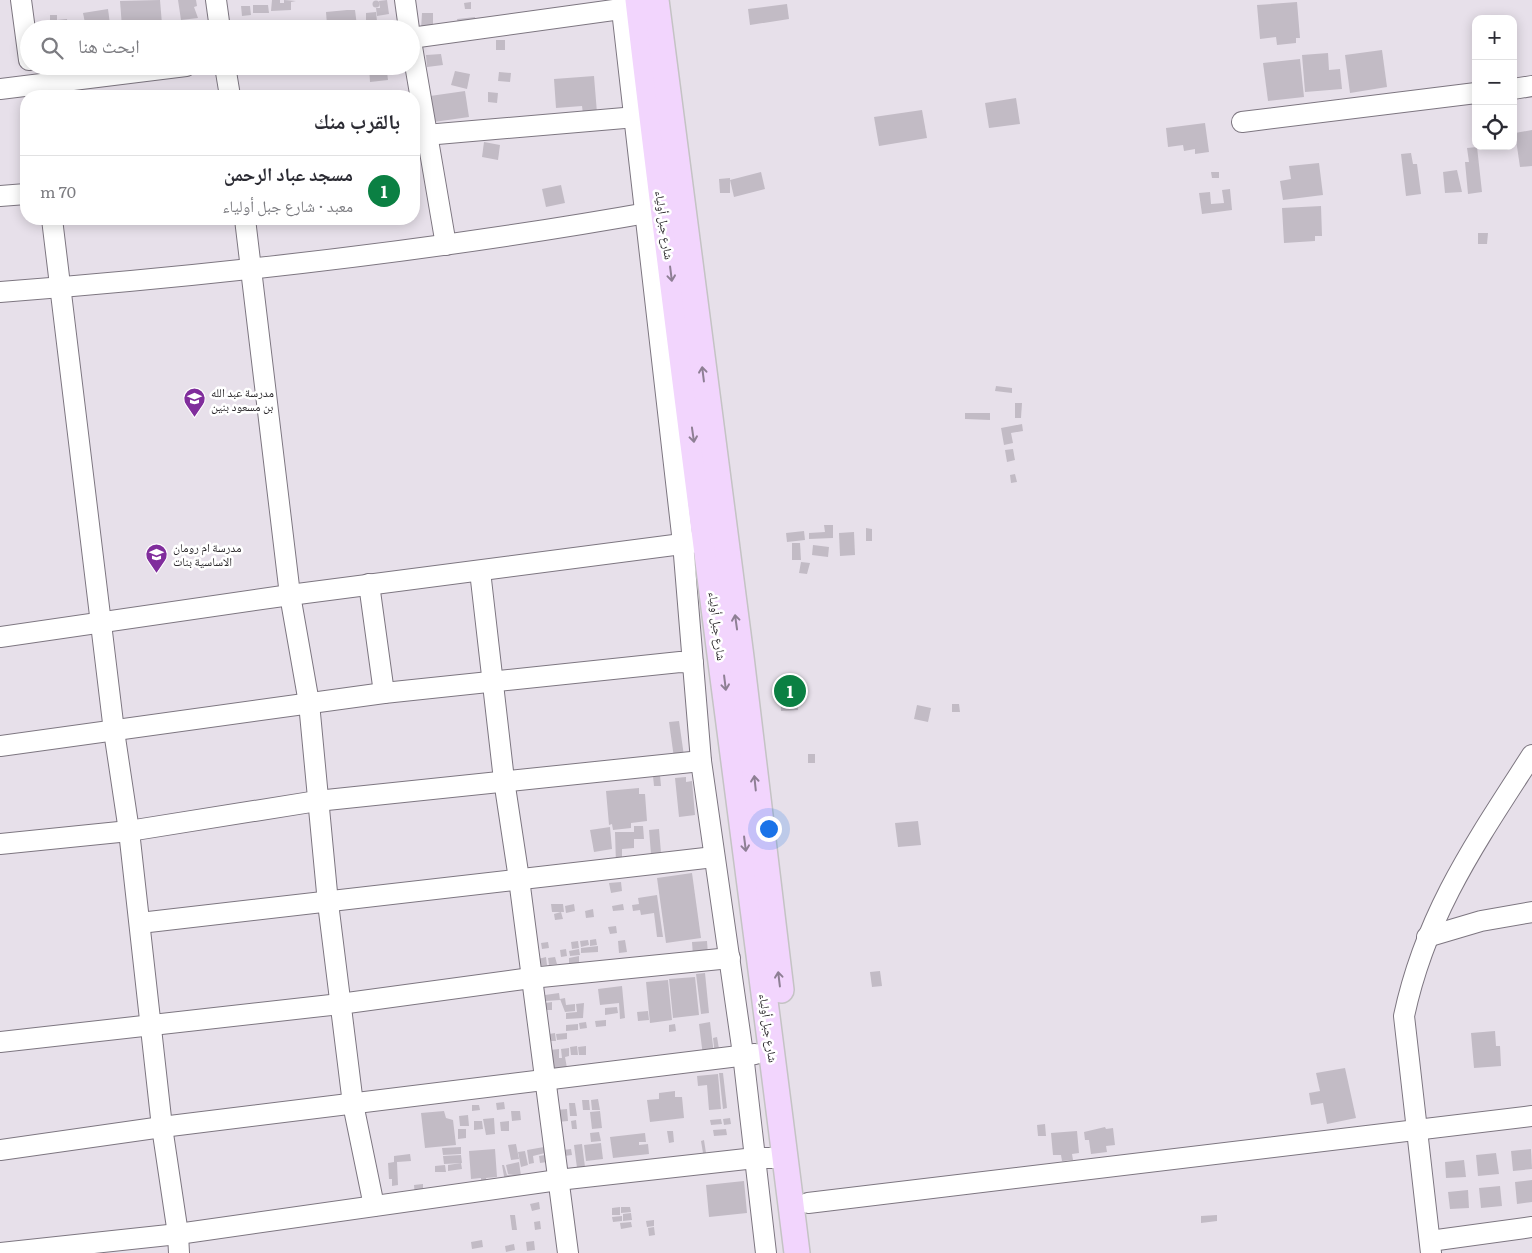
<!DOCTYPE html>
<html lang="ar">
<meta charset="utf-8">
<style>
body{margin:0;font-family:Literata,"Noto Naskh Arabic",serif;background:#f7f7f7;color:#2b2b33;direction:rtl}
.controls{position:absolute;right:15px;top:15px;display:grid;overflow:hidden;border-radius:10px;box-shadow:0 2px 12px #0003}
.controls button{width:45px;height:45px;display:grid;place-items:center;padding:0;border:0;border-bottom:1px solid #e1e1e2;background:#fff;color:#2b2b33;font:25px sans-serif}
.you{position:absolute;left:768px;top:828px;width:18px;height:18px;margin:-12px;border:4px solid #fff;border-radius:50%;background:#1a73e8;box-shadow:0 0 0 8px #1a73e833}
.badge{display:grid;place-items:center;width:32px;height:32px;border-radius:50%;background:#0b8043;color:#fff;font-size:16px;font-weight:700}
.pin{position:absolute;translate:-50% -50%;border:2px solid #fff;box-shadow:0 1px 5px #0006}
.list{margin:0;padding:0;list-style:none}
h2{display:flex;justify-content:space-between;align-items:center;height:65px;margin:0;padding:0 20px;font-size:21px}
h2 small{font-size:16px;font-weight:400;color:#7c7c81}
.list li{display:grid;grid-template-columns:32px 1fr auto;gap:15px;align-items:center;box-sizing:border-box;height:70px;padding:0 20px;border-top:1px solid #e1e1e2}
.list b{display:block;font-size:19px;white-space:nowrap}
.list p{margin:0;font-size:16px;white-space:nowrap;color:#7c7c81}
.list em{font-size:16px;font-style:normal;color:#7c7c81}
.icon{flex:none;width:28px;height:28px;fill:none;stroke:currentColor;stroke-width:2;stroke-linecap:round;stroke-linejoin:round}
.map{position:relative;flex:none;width:1532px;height:1253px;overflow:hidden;direction:ltr}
.search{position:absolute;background:#fff;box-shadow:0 2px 12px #0003;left:20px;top:20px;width:400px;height:55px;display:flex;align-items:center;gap:12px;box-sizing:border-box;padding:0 18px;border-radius:28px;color:#7c7c81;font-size:19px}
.panel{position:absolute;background:#fff;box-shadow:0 2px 12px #0003;left:20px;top:90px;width:400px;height:135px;border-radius:20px;direction:rtl}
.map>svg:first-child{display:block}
.building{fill:#c2bbc5}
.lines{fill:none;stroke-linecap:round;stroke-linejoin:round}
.minor-casing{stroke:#7d7680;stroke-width:22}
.major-casing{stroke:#c4c3c4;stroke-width:28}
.minor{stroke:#fff;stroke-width:20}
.major{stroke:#f2d5fd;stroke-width:25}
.oneway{stroke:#8e7f94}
.labels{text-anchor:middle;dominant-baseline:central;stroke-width:5;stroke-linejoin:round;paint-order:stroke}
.street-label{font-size:12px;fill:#2b292c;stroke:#fff}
.poi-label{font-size:12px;fill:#2b292c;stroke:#fff;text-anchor:start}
</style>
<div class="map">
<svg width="1532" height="1253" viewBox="0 0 1532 1253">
<rect width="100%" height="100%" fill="#e7e0ea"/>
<g class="building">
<polygon points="160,0 162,24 122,27 120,1"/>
<polygon points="178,0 196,0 197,6 194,7 198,18 181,20"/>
<polygon points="272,0 280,0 280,3 284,3 284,0 296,1 291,2 291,10 271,11"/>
<polygon points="387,0 389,14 377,16 376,8 380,8 379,1"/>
<circle cx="376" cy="4" r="3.5"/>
<polygon points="471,2 471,9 465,9 464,3"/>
<polygon points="1297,2 1300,38 1296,38 1296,43 1277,45 1276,37 1260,39 1257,5"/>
<polygon points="787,4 789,19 750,25 748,9"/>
<polygon points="253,5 268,5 269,13 253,13"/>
<polygon points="241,6 250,6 251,15 242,16"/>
<polygon points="108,9 110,24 86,28 83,13"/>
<polygon points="347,10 355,10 357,26 327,25 326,12"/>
<polygon points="376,12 377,21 366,22 366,13"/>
<polygon points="422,13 433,13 433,29 421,29"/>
<polygon points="50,15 57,15 57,20 67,19 68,29 54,29 54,23 50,23"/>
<polygon points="475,17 476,25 459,28 457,19"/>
<rect x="496" y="40" width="9" height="10"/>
<polygon points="1382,50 1387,87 1350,93 1345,55"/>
<polygon points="1328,53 1329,70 1340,69 1342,89 1305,92 1302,55"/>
<polygon points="441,54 443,65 427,67 426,55"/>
<polygon points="1300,59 1304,97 1268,101 1263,63"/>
<polygon points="369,66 395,66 395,71 387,72 388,80 370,82"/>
<polygon points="455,71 470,74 467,89 451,85"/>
<polygon points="499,72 511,73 510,82 498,81"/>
<polygon points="594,76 597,113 583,114 582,106 556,108 554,79"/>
<polygon points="465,91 469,117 434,122 430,96"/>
<polygon points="488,92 498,93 497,103 488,102"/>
<polygon points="1016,98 1020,124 989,128 985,103"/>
<polygon points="922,110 927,138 879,146 874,117"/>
<polygon points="1205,123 1209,152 1195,154 1195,149 1184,151 1183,145 1168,147 1166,128"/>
<polygon points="1532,130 1532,166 1520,167 1515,133"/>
<polygon points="484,142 500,145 498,160 482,157"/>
<polygon points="1477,147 1482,192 1468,194 1465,162 1469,162 1467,148"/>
<polygon points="1411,153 1413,164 1417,164 1421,194 1406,196 1401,154"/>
<polygon points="1319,163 1323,195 1283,200 1280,181 1291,179 1289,166"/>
<polygon points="1457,170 1462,192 1445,193 1443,172"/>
<polygon points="761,172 765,189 734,197 730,180"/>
<polygon points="1211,172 1219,172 1219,178 1212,178"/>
<polygon points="730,178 730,193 720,193 719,179"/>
<polygon points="561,185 565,203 546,207 542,189"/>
<polygon points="1230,189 1232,210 1202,214 1199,193 1210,192 1211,204 1224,203 1222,190"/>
<polygon points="1321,206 1322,236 1315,236 1315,241 1284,243 1282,208"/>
<polygon points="1478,233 1488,233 1487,244 1478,244"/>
<polygon points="996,386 1012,388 1012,393 995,391"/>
<polygon points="1015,403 1022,403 1021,418 1015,418"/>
<polygon points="965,413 990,413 990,420 965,419"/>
<polygon points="1022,424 1023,431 1011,433 1013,443 1004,445 1001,428"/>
<polygon points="1013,449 1015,460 1007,462 1005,450"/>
<polygon points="1015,474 1017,482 1011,483 1010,475"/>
<polygon points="824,525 833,525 833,538 809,539 809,533 825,532"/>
<polygon points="866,528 872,529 872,541 866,541"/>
<polygon points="804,531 805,540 787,542 786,533"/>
<polygon points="854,532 855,555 840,556 839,533"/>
<polygon points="792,543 800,543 801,560 792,560"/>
<polygon points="813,545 829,547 828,557 812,555"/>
<polygon points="801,562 810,563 807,574 799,573"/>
<polygon points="780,694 797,694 798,710 781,711"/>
<polygon points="952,704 959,704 960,712 952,712"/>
<polygon points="917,705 931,708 928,722 914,719"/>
<polygon points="679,721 684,756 674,758 669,722"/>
<rect x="808" y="754" width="7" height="9"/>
<polygon points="660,775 661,786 654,786 653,776"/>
<polygon points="686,777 686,782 692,781 695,815 679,817 675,778"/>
<polygon points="639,788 639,794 645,794 647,821 631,823 631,828 613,830 612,824 609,825 606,791"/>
<polygon points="918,821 921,845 898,847 895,823"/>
<polygon points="634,826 643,826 644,839 634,839 634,848 622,849 622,864 616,864 615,832 634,832"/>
<polygon points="610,827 612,849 594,852 590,830"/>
<polygon points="659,829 661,853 651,854 649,830"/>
<polygon points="692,873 701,938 666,943 657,878"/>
<polygon points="621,882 622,891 611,893 609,883"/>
<polygon points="657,895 663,937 657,937 654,913 641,915 640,910 633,911 632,905 639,904 638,898"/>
<polygon points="551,904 563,904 564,912 552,912"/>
<polygon points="574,904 575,911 566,913 565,906"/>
<polygon points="623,904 624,910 613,911 612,906"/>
<polygon points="593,909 594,917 586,918 585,911"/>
<polygon points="561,912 563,919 555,920 554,914"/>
<polygon points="616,926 617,933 610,934 608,927"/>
<polygon points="596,939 597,945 590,946 590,940"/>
<polygon points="588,940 589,945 581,947 580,941"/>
<polygon points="625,940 627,952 619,953 618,941"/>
<polygon points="578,941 579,948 572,949 571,942"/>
<polygon points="707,941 708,955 693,956 692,942"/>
<polygon points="548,942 549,948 542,949 541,943"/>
<polygon points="598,946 598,952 581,953 581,948"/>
<polygon points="566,949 567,956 561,957 560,950"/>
<polygon points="579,949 580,955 570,956 569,951"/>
<polygon points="579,956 579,968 569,970 569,958"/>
<polygon points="546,957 547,965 539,966 538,959"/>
<polygon points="555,957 557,964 549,965 548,958"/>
<polygon points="880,971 882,986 872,987 870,972"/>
<polygon points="705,973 709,1013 701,1014 696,974"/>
<polygon points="695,977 699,1015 673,1018 669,979"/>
<polygon points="668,980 672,1020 650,1023 646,982"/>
<polygon points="622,986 625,1018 620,1019 619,1003 600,1005 598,989"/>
<polygon points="559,993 560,1000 546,1001 545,995"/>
<polygon points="565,998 566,1005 575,1004 575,1011 565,1012 560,999"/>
<polygon points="552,1002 552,1010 546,1010 545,1003"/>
<polygon points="584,1003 583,1018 566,1019 566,1013 577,1012 576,1004"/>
<polygon points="617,1007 618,1013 605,1015 605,1008"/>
<polygon points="648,1011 649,1020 638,1021 637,1012"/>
<polygon points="606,1020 606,1026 596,1027 595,1021"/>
<polygon points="586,1022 587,1028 580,1029 579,1023"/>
<polygon points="710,1022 714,1054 703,1056 699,1024"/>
<polygon points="578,1024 578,1030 566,1031 566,1025"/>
<polygon points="675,1024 676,1031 669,1032 669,1025"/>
<polygon points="1495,1031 1496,1046 1500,1046 1501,1066 1474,1068 1471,1033"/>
<polygon points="555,1033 556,1041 550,1041 549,1034"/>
<polygon points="567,1033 567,1039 557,1040 556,1034"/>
<polygon points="717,1037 720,1055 715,1055 713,1038"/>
<polygon points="577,1046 578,1055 571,1055 570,1047"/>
<polygon points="586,1046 586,1055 579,1055 578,1047"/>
<polygon points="569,1048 569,1056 565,1057 567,1068 553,1069 550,1050 559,1049 559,1058 562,1058 561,1049"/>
<polygon points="1345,1068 1356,1118 1327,1124 1323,1103 1311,1105 1309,1093 1320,1091 1316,1073"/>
<polygon points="719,1073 723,1073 727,1108 723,1109"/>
<polygon points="718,1074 721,1109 709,1110 707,1085 698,1086 697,1076"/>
<polygon points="675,1091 675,1097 682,1097 684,1118 650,1122 647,1100 659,1099 659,1093"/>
<polygon points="598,1099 600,1110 592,1110 591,1100"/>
<polygon points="582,1100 589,1100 590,1110 583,1110"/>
<polygon points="504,1102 505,1109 497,1110 496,1103"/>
<polygon points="569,1103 575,1103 577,1116 570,1116"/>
<polygon points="472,1105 479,1105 480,1110 472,1111"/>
<polygon points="567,1109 568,1121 557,1122 556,1110"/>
<polygon points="444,1111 446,1118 453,1120 456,1145 425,1148 421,1113"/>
<polygon points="511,1111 520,1111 521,1120 512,1121"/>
<polygon points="600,1111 602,1128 592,1129 590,1112"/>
<polygon points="468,1115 469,1126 460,1126 459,1116"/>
<polygon points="494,1118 495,1134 486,1135 483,1119"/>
<polygon points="730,1118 731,1124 724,1125 723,1119"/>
<polygon points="721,1119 722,1124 711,1125 710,1120"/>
<polygon points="576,1120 577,1129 572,1129 571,1121"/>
<polygon points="474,1121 482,1121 483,1129 474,1130"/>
<polygon points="509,1121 509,1131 501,1131 500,1122"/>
<polygon points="1045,1124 1046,1136 1038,1136 1037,1125"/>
<polygon points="1105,1127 1106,1129 1113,1128 1115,1145 1106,1146 1107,1152 1091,1154 1089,1140 1085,1140 1084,1132"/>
<polygon points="458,1129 466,1129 466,1138 458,1139"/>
<polygon points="726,1129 727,1135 714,1136 713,1130"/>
<polygon points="667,1131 673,1131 674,1142 669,1143"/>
<polygon points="1077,1131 1079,1153 1072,1154 1073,1160 1062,1161 1061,1155 1053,1155 1051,1133"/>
<polygon points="599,1132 601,1141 591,1142 590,1133"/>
<polygon points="645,1133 646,1142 639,1142 639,1145 648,1144 649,1154 613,1158 610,1137"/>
<polygon points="704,1140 706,1153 703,1153 701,1141"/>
<polygon points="601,1143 603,1159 586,1161 584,1145"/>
<polygon points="516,1144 519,1159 511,1160 508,1145"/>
<polygon points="582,1144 585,1167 577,1168 574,1145"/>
<polygon points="461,1147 461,1154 443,1155 442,1148"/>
<polygon points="544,1147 545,1153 533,1156 534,1163 529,1164 527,1150"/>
<polygon points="495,1149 497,1177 486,1178 487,1182 481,1182 481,1178 471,1179 469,1151"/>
<polygon points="571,1149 572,1155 564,1156 563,1150"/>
<polygon points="1531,1149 1532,1169 1513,1171 1511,1151"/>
<polygon points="525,1151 528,1165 521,1167 518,1152"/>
<polygon points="1496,1153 1499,1174 1478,1176 1476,1155"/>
<polygon points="410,1154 411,1161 397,1162 398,1185 392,1186 392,1179 389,1179 388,1163 394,1162 394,1156"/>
<polygon points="461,1155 462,1163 444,1164 443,1156"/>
<polygon points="545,1155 547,1162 540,1163 539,1156"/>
<polygon points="1464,1160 1466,1177 1446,1178 1445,1162"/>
<polygon points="519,1162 521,1176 505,1182 502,1165 504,1165 507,1175 514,1174 508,1174 506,1165"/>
<polygon points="461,1163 462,1169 448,1171 448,1165"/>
<polygon points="445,1165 446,1172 435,1172 435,1166"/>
<polygon points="1532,1180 1532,1202 1517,1204 1515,1182"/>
<polygon points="744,1181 747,1213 709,1217 706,1185"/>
<polygon points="423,1184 423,1195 415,1196 414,1185"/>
<polygon points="1500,1186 1502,1206 1481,1208 1479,1188"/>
<polygon points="1468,1190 1469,1208 1450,1209 1448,1192"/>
<polygon points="539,1202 540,1209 532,1211 530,1204"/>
<polygon points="620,1207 620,1215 612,1215 612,1208"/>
<polygon points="621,1207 630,1207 631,1212 621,1213"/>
<polygon points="631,1213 632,1220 623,1221 623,1214"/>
<polygon points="510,1215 515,1215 517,1230 512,1230"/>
<polygon points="1217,1215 1217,1221 1201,1223 1201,1216"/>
<polygon points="622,1216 622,1221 613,1222 612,1217"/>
<polygon points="654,1220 654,1226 647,1227 646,1221"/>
<polygon points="540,1221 541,1229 535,1230 534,1222"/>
<polygon points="631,1222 632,1227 621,1229 620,1223"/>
<polygon points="654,1227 655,1235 649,1236 648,1228"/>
<polygon points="482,1240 483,1247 472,1249 471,1242"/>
<polygon points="534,1241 535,1250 527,1251 526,1242"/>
<polygon points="514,1244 515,1250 506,1252 505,1246"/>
</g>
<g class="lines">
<defs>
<g id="minor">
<polyline points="21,0 29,60"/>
<polyline points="216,0 220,29"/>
<polyline points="405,0 409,29"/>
<polyline points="622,10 683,543 701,761 743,1054 766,1253"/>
<polyline points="411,38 635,7"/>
<polyline points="411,41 446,245"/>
<polyline points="225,66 230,96"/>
<polyline points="0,89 186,66"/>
<polyline points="1513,89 1532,86"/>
<polyline points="1242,122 1476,93"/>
<polyline points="414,136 636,117"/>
<polyline points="0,196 26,194"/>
<polyline points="52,219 114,731 129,831 162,1127 178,1234 179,1253"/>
<polyline points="245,219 290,595 309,703 328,903 353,1104 374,1206"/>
<path d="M0,292C220,275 441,250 658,211"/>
<polyline points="480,571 504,780 519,879 568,1253"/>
<polyline points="369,584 384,693"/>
<polyline points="0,637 290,595 697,542"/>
<polyline points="0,746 384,693 680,662 693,663"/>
<polyline points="0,844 129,831 317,801 701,761"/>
<polyline points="140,923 714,857"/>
<polyline points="1427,937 1481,921 1532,912"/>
<polyline points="0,1042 340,1004 531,978 730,958"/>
<polyline points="0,1150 162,1127 755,1054"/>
<polyline points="808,1203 1532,1116"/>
<polyline points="1430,1241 1532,1227"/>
<polyline points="0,1253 178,1234 558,1180 755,1158 785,1158"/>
<path d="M1431,1253L1404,1016C1426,913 1476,842 1532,755"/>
</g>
<g id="major">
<path d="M638,0C687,418 745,835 797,1253"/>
<polyline points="656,0 741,657 781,990"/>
</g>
</defs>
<use href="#minor" class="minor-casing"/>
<use href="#major" class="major-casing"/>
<use href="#minor" class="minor"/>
<use href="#major" class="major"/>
</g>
<defs><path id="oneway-shaft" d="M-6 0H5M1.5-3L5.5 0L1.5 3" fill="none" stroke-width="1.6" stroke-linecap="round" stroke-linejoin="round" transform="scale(1.25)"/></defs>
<g class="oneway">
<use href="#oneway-shaft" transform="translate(671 274) rotate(83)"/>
<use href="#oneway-shaft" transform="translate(703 374) rotate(-97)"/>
<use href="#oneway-shaft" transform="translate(693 435) rotate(82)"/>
<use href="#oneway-shaft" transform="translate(736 622) rotate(-98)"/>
<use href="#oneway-shaft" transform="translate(725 683) rotate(83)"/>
<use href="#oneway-shaft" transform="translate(755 783) rotate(-96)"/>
<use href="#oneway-shaft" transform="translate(745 844) rotate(83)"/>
<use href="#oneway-shaft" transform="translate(779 979) rotate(-97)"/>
</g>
<defs>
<symbol id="school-pin" viewBox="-11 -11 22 30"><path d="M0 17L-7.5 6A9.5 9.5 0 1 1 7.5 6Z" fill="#802d9c" stroke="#fff"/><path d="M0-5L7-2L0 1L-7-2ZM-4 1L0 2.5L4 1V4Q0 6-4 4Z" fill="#fff"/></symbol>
</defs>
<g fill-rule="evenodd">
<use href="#school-pin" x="182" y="386" width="25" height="34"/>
<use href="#school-pin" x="144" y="542" width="25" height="34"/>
</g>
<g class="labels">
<g class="street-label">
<text transform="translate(665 225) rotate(82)">شارع جبل أولياء</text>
<text transform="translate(718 626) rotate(83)">شارع جبل أولياء</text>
<text transform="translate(769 1028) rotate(82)">شارع جبل أولياء</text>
</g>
<g class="poi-label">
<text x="211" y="392">مدرسة عبد الله<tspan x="211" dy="14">بن مسعود بنين</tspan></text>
<text x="173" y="547">مدرسة ام رومان<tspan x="173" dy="14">الاساسية بنات</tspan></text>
</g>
</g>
</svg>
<div class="controls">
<button>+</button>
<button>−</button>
<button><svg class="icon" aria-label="locate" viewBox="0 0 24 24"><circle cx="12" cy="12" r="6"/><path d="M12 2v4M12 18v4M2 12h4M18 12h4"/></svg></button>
</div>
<div class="you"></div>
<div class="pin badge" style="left:790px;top:691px">1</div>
<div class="search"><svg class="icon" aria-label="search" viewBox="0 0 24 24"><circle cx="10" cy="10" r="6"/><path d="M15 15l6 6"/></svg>ابحث هنا</div>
<section class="panel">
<h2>بالقرب منك<small></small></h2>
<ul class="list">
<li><span class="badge">1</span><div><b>مسجد عباد الرحمن</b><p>معبد · شارع جبل أولياء</p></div><em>70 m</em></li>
</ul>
</section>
</div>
